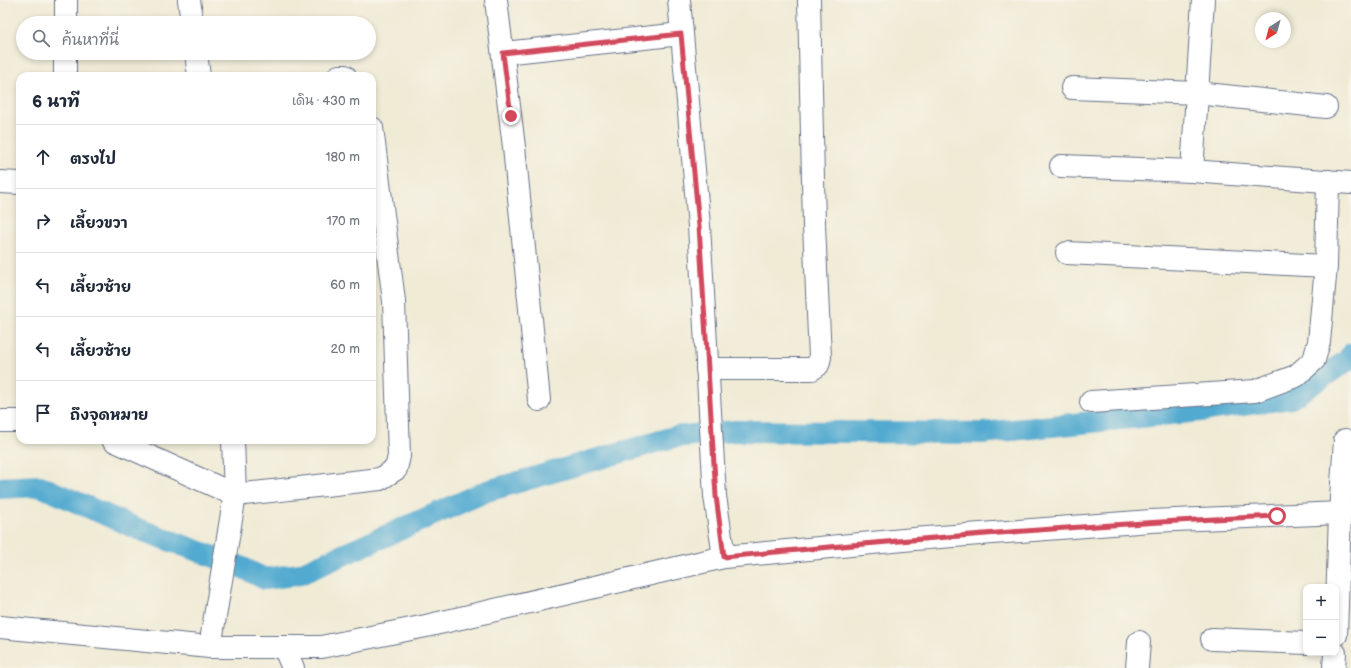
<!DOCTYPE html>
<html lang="th">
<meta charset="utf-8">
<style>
body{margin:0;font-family:"Balsamiq Sans","Playpen Sans Thai",sans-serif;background:#f2f2f3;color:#1f2937}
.controls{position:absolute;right:12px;bottom:12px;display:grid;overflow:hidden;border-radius:8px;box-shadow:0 2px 6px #0003}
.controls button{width:36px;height:36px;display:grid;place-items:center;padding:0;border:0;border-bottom:1px solid #e0e1e3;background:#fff;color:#1f2937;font:20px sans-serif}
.compass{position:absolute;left:1255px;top:12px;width:36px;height:36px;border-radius:50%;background:#fff;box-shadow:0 2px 6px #0003;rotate:216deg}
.stop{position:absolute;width:12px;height:12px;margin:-9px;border:3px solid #d1495b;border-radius:50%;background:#fff}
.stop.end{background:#d1495b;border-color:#fff;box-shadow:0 1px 4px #0008}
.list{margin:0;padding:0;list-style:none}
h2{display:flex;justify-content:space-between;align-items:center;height:52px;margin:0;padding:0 16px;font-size:17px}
h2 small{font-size:13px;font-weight:400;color:#747a83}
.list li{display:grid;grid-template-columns:26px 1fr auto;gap:12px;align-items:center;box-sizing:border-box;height:64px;padding:0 16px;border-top:1px solid #e0e1e3}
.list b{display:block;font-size:15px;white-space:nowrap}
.list em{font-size:13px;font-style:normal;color:#747a83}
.icon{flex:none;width:22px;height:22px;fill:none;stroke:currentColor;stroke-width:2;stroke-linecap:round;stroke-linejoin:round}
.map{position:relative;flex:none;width:1351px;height:668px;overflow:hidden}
.search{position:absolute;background:#fff;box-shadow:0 2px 6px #0003;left:16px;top:16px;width:360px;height:44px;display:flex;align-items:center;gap:10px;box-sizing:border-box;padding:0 14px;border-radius:22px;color:#747a83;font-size:15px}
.panel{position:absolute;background:#fff;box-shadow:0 2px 6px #0003;left:16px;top:72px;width:360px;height:372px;border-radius:12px}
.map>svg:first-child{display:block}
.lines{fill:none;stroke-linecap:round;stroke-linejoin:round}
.canal{stroke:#53aad0;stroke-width:22}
.minor-casing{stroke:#667188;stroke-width:24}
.minor{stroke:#fff;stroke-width:22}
.route{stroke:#d1495b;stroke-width:5}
</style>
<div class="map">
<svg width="1351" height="668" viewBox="0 0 1351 668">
<rect width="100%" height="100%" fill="#f7f3e8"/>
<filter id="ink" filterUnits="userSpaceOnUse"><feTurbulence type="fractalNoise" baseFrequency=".025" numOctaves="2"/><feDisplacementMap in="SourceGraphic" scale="8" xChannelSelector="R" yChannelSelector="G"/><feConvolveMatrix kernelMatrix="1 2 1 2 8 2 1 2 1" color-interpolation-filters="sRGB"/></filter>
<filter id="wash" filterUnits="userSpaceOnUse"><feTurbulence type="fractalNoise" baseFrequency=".012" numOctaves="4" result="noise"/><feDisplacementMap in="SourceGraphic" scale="16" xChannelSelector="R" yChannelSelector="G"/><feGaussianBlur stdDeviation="0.9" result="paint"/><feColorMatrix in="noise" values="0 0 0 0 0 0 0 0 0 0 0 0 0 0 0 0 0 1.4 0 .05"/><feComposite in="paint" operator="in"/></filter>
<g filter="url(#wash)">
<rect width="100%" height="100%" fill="#f0ebd5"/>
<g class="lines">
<polyline class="canal" points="0,488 40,486 138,529 239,566 265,579 300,574 487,491 674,437 735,431 982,433 1201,411 1291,398 1348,360 1351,354"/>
</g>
</g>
<g filter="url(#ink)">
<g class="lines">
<defs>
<g id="minor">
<polyline points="189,0 192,23"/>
<polyline points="496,0 514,147 539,400"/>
<polyline points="679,0 699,226 715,496 724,557"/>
<polyline points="66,23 66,0"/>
<polyline points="196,53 199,76"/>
<polyline points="503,53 681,34"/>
<polyline points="65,76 65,53"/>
<polyline points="339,76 345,76"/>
<polyline points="1072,88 1197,93 1326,107"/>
<polyline points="1061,166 1192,171 1351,183"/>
<polyline points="1192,171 1203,0"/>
<polyline points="0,182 20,183"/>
<polyline points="1067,253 1326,266"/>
<polyline points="707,369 812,369 818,365 820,357 814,225 809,0"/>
<polyline points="1091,402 1255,391 1296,376 1314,360 1319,342 1326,266 1328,181"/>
<polyline points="0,421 20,421"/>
<polyline points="113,440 235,495 380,479 396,469 399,456 394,301 372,128"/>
<polyline points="0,627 210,647 321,647 426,626 724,557 914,539 1151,521 1340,513"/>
<polyline points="1336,635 1340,513 1345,440"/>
<polyline points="1212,639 1306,643"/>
<polyline points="210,647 235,495 233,440"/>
<polyline points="284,647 293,668"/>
<polyline points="1137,668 1139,642"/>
<polyline points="1334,668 1335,653"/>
</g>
</defs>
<use href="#minor" class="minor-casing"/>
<use href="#minor" class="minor"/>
</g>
</g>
<g class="lines" filter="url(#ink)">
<path class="route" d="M511,116L503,53L681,34L699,226L716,496L724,557C908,539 1092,524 1277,516"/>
</g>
</svg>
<div class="controls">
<button>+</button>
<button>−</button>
</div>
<svg class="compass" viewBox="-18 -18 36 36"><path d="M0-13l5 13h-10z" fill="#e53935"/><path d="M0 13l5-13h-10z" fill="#747a83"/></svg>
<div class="stop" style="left:1277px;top:516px"></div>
<div class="stop end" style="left:511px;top:116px"></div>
<div class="search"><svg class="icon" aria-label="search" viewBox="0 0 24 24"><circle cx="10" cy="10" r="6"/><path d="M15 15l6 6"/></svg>ค้นหาที่นี่</div>
<section class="panel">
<h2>6 นาที<small>เดิน · 430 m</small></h2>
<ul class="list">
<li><svg class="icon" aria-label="ahead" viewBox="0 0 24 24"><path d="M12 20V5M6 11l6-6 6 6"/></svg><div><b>ตรงไป</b></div><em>180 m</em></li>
<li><svg class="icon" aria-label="right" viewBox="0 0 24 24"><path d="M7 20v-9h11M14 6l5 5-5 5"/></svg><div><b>เลี้ยวขวา</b></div><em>170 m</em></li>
<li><svg class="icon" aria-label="left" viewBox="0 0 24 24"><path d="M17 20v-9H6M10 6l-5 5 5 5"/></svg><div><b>เลี้ยวซ้าย</b></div><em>60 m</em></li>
<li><svg class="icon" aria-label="left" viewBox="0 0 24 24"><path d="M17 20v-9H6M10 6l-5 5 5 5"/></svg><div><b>เลี้ยวซ้าย</b></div><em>20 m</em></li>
<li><svg class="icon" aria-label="arrive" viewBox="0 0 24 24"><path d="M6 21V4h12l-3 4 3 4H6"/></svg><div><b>ถึงจุดหมาย</b></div></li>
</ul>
</section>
</div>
